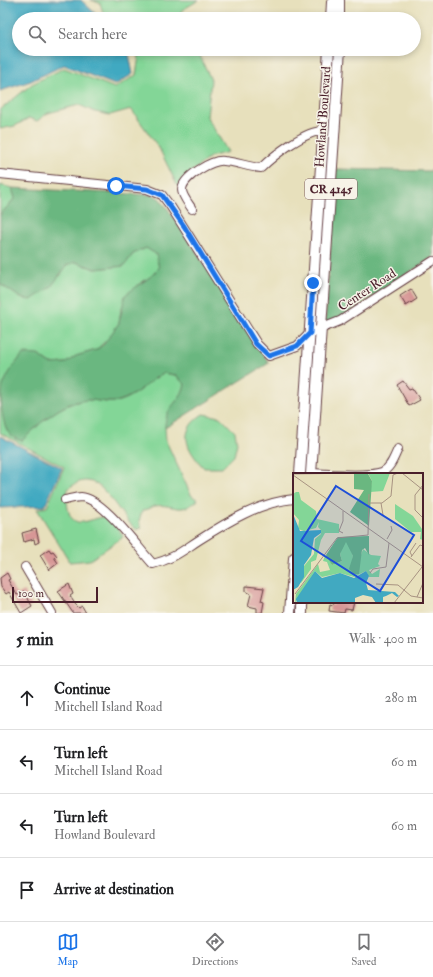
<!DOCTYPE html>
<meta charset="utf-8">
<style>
body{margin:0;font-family:"IM FELL Double Pica",serif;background:#f2f2f2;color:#202124}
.scale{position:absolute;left:12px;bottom:10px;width:86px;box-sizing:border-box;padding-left:4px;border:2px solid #4a1f2b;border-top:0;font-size:11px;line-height:14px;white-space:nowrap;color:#4a1f2b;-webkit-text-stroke:3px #f7f3e8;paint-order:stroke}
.stop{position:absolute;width:12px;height:12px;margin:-9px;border:3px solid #1a73e8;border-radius:50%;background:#fff}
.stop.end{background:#1a73e8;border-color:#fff;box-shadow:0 1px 4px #0008}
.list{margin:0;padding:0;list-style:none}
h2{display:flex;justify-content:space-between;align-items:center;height:52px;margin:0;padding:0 16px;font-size:17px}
h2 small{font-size:13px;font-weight:400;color:#757577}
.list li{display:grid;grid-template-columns:26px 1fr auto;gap:12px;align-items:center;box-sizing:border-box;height:64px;padding:0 16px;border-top:1px solid #e0e0e0}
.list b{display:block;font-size:15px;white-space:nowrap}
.list p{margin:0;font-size:13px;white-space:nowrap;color:#757577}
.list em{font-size:13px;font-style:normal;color:#757577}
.icon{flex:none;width:22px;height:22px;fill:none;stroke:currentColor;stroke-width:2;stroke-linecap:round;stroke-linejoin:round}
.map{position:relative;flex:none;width:433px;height:613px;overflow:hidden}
.search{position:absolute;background:#fff;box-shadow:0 2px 6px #0003;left:12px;right:12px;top:12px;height:44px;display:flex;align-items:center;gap:10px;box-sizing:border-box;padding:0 14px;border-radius:22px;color:#757577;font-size:15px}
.sheet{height:308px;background:#fff}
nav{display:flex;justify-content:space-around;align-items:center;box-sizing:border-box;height:56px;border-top:1px solid #e0e0e0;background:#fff;font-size:11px;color:#757577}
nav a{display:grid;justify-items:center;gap:2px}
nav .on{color:#1a73e8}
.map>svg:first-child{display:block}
.green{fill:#83d697;stroke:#667a61}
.forest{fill:#6ab780;stroke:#5a6b56}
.water{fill:#41a9c1;stroke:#466476}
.building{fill:#d79796}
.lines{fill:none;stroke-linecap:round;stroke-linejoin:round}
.minor-casing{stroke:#623c41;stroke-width:10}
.major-casing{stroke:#623c41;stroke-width:12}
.minor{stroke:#fff;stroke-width:8}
.major{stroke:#fff;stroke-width:10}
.route{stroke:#1a73e8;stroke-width:5}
.labels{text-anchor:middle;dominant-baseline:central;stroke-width:3;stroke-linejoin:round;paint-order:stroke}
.shield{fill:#f7f3e8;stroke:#7e5f64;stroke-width:1}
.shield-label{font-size:12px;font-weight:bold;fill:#4a1f2b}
.street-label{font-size:13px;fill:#4a1f2b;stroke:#f7f3e8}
.inset-road{fill:none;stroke:#a89382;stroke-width:1}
.view{fill:#1d4ed8;fill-opacity:0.15;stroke:#1d4ed8;stroke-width:2}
.inset-edge{fill:none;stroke:#4a1f2b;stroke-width:2}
</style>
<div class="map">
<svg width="433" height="613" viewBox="0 0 433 613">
<rect width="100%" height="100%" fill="#f7f3e8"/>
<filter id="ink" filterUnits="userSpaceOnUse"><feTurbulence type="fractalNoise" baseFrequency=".025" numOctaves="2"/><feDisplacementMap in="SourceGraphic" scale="8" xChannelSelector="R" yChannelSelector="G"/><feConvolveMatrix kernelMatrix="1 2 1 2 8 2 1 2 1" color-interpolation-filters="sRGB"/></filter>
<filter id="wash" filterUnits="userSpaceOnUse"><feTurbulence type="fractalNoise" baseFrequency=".012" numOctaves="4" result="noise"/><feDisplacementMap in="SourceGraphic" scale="16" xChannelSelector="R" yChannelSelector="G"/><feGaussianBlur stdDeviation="0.9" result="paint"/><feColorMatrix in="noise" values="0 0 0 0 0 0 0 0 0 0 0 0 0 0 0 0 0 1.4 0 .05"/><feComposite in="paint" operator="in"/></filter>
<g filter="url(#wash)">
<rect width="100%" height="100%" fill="#e7e0bc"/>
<g class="green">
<polygon points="91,0 199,0 182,10 179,15 181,19 105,19 100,3"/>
<polygon points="140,49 197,49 211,80 207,117 228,152 210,157 184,178 178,187 159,148 131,109 110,115 95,112 79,105 48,113 37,121 29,118 15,126 0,129 0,110 32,84 64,68 115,88 136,75"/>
<polygon points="0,185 12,188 15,198 0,215"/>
<path d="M146,248L156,254L159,268L150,277L139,284L121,309L119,323L110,337L96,350L76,356L66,363L51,364L38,355L22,441C40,423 62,401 89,400C98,400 110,404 119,401C136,396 148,382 163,373L175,375L185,384L183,392L176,402L165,427L166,441L191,495L198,500C179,516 174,503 155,506C151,507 146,510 142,511L139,521L141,527L137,530C115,514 100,461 68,489C66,499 66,525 83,522C90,521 96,518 102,517C112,521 119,527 123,537L90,560L70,562L37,509L47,507L64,467L0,433V284L21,298L31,300L61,275L67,265L76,262L95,269L124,266L133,254Z"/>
<path d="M203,414L220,417L235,432L237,443L234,456L222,468H204C186,449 177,431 203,414Z"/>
</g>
<g class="forest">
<polygon points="336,169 433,171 433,257 338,319 325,324"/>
<path d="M12,188L153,195L159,198L168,209L269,363L165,428C165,404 180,405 185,384L175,375L163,373C148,382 136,396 119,401C110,404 98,400 89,400C62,401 40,423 22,441C19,440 15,439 13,437C1,430 0,398 3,386C7,374 15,364 23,354L38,355L51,364L66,363L76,356L96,350L104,344L119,323L125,295L150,277L159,268L156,254L146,248L133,254L124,266L95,269L76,262L67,265L51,287L31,300L21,298L0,284V215L15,198Z"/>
</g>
<g class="water">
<polygon points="0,0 81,0 101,19 19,19 19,49 128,49 133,74 115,85 64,65 31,81 0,91"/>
<polygon points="0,436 62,468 45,506 0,508"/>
</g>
<g id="blocks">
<g class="building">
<polygon points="411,289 417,299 406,306 400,296"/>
<polygon points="403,381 409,389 412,388 420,400 409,406 397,385"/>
<polygon points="36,529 39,542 35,544 34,539 24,542 22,533"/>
<polygon points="49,549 51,552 53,551 57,556 54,557 58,563 49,570 40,555"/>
<polygon points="7,573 10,579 8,580 17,595 24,591 32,606 21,613 9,592 6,594 1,587 0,578"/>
<polygon points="69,584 73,594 70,596 75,604 79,608 82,606 86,613 73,613 58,591"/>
<polygon points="246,586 264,588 261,601 264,602 262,613 257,613 257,608 248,606 251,594 246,591"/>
<polygon points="334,602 354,602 352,610 345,609 344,613 329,611 330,604 333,605"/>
</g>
</g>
</g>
<g filter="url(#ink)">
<use href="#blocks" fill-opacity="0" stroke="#623c41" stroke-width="1"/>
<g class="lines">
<defs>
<g id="minor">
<polyline points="0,174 147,189 162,195 171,207 257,344 269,356 297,346 310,333 340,321 433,261"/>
<path d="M192,209C189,204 182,196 182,190C182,177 213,159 224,161C237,162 248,167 261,168C273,156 307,129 324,131"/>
<path d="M311,473C326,474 369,477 382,472C391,468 394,457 398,449"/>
<path d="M65,500C70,499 76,497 81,497C103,498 138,548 153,564C173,559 182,551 199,540C227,522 260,502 294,499"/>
<polyline points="25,567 52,613"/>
</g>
<g id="major">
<polyline points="339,0 339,19"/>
<polyline points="331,19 332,2"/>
<polyline points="300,474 329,49"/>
<polyline points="311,474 340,49"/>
<polyline points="290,613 294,558"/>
<polyline points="302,613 302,602"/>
</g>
</defs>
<use href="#minor" class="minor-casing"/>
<use href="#major" class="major-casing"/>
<use href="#minor" class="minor"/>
<use href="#major" class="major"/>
</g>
</g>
<g class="lines" filter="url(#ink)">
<polyline class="route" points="116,186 147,189 162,195 184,226 256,344 269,356 297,346 310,333 313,283"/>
</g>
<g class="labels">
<rect class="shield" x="305" y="179" width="52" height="20" rx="3"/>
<g class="shield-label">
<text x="331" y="189">CR 4145</text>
</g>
<g class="street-label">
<text transform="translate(323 117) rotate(-86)">Howland Boulevard</text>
<text transform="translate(367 290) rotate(-33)">Center Road</text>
</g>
</g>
<g transform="translate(293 473)">
<rect width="130" height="130" fill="#e7e0bc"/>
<path d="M75,0H97L90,18L77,19L79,8ZM3,19H6L8,27L23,38L24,46L46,51V60H32L28,67L23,87L18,89V96L8,110L11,93L21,81L22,66L28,61V57L25,54L26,49L23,55L11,58L5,56L6,47L0,40V21ZM102,31L120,43L129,56L130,67L127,66L128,59H118L102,46ZM51,69H55L60,83L59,91L66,101L65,91L70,76L78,82L88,83L85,91L87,93L76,97L79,101L87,96L86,104H76L73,98L61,104L47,100L29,104L22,98L2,130L3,121L25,91L27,99L37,97L34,89L30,88L32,83L35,82L39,92L49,88L47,81Z" fill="#83d697"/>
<path d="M61,1H75L79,8L76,53L57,39L71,17L61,16ZM76,63V82L72,75L69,77L66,101H61L56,96L60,83L53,69L47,81L49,88L39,92L33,82L45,64Z" fill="#6ab780"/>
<path d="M0,41L7,58L28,57V60L21,65L18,82L11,92V104L5,114L0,117ZM22,98L29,105L47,100L61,105L73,98L76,103L73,110L75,117L102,119L106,123L104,124L99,120L93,123L90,124V130H83L79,124L70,122L62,125V130H4L3,126Z" fill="#41a9c1"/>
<path class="inset-road" d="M109,0L130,17M1,1L67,0M0,2L130,94M130,12L122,22V37L130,45M76,30H89L98,23L100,2L105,0M88,30L90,42M50,60L46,58L50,48V38M94,66L99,57L98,53M119,83L117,79L123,70M118,84L127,72L130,73M77,100L80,96L93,94L96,70M83,111L105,112L118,123L130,125M2,121L44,65L75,62L76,21M124,124L130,110M101,130L129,94"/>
<path class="view" d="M43,13L121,62L87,118L8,68Z"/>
<rect width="130" height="130" class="inset-edge"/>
</g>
</svg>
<div class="scale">100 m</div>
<div class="stop" style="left:116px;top:186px"></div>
<div class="stop end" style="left:313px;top:283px"></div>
<div class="search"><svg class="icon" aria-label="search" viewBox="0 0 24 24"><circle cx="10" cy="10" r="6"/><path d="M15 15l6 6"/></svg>Search here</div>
</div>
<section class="sheet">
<h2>5 min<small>Walk · 400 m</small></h2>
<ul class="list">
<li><svg class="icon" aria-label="ahead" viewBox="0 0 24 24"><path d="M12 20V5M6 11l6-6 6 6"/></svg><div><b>Continue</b><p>Mitchell Island Road</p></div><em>280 m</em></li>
<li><svg class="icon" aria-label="left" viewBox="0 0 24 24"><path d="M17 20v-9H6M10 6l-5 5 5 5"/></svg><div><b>Turn left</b><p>Mitchell Island Road</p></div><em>60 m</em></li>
<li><svg class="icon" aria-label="left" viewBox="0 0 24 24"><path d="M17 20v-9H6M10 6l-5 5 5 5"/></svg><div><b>Turn left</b><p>Howland Boulevard</p></div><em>60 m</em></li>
<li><svg class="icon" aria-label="arrive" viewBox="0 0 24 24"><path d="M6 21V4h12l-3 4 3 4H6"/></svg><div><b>Arrive at destination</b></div></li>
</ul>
</section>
<nav>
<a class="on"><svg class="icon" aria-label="map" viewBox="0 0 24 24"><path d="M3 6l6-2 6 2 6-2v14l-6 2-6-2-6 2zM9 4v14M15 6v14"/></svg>Map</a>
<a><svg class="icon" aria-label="directions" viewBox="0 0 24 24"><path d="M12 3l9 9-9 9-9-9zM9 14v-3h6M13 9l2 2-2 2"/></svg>Directions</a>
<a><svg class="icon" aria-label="saved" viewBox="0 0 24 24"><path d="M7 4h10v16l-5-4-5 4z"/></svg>Saved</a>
</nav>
